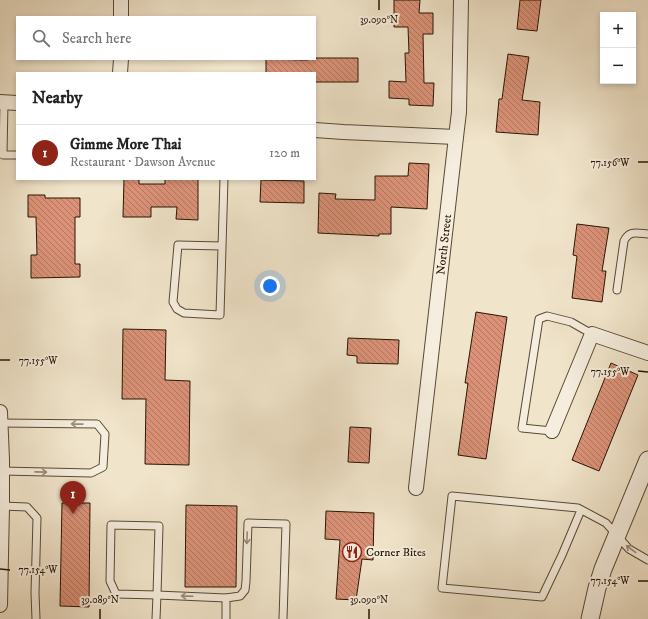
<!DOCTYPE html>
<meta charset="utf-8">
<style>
body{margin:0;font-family:"IM FELL DW Pica",serif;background:#f2f2f2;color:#222}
.controls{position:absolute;right:12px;top:12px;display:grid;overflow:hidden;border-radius:0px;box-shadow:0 2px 6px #0003}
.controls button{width:36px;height:36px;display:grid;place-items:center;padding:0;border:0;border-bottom:1px solid #e0e0e0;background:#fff;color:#222;font:20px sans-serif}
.you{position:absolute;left:270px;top:286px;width:14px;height:14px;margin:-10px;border:3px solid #fff;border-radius:50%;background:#1a73e8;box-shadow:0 0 0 6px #1a73e833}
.badge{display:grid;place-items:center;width:26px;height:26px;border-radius:50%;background:#8f2418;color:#fff;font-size:13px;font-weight:700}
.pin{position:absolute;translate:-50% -33px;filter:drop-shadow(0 1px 2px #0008)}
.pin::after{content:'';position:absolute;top:21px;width:14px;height:12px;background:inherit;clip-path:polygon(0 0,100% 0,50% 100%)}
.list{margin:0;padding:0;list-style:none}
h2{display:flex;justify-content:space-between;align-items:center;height:52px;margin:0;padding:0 16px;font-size:17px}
h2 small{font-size:13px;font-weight:400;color:#767676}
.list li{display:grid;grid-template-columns:26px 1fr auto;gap:12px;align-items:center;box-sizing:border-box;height:56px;padding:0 16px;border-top:1px solid #e0e0e0}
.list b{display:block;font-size:15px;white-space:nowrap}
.list p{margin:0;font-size:13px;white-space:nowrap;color:#767676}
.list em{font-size:13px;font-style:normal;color:#767676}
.icon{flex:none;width:22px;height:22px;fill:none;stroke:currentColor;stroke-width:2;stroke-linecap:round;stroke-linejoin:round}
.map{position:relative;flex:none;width:648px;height:619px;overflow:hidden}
.search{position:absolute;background:#fff;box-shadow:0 2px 6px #0003;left:16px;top:16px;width:300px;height:44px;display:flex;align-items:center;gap:10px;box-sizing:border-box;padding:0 14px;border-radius:0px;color:#767676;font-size:15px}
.panel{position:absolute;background:#fff;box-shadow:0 2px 6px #0003;left:16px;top:72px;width:300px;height:108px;border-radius:0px}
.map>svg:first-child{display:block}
.building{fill:url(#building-back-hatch);stroke:#281502}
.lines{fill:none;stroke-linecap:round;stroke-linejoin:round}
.service-casing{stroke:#5a4934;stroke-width:9}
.minor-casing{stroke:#5a4934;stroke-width:16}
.tertiary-casing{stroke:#5a4934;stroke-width:19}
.service{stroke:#f5eddd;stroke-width:7}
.minor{stroke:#f5eddd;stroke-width:14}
.tertiary{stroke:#f5eddd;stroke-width:17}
.oneway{stroke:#998c7a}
.ticks{fill:none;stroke:#281502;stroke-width:1.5}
.labels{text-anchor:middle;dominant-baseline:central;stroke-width:4;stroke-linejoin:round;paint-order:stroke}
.street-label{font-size:12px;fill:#281502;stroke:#f5eddd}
.poi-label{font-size:12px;fill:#281502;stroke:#f5eddd;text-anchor:start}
.ticks-label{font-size:10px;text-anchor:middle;fill:#281502;stroke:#f5eddd;stroke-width:4;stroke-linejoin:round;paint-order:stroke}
</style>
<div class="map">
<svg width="648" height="619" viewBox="0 0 648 619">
<defs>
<pattern id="building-back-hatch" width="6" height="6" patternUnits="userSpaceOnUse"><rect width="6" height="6" fill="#db9278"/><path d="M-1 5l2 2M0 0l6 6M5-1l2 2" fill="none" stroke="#b27660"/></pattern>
</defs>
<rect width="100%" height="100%" fill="#f0e4ca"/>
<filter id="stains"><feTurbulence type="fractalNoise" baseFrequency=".005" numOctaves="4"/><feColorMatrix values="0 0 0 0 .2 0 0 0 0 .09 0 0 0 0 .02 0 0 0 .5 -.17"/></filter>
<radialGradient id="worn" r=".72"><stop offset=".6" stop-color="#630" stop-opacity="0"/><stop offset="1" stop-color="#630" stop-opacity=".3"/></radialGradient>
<g class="building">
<polygon points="394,0 420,0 419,13 433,13 433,34 423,34 424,83 434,83 433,106 409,105 409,99 389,98 389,81 406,82 405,53 409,53 408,27 394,27"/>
<polygon points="520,0 541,0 537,31 517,29"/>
<polygon points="508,54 529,57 522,100 540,102 538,135 496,132 499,99 502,99"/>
<polygon points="315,58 358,58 358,82 315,82 315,73 266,73 266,59 305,60 315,59"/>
<polygon points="409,163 429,164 427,209 391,207 391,234 379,234 379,236 318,233 319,193 336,194 335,199 375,200 375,176 408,176"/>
<polygon points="124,179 139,179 139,184 165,184 165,179 198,179 198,220 176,219 177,207 151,207 151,217 123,217"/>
<polygon points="261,180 304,181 304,203 260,202"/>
<polygon points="28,195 45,195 45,198 80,198 80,217 75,217 75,264 80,264 80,277 31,278 31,255 37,255 36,217 28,217"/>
<polygon points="577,224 609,228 602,271 606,271 602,302 572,298 577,256 573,255"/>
<polygon points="476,312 507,317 486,459 458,455 468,383 465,383"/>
<polygon points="123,329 166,330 165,380 190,381 189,465 145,464 146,399 122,399"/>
<polygon points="348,338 399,340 398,364 357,363 357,356 347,355"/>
<polygon points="611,363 638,375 599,471 572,460"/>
<polygon points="350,427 371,428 369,463 348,462"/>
<polygon points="62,503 90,503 89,607 60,606"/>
<polygon points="186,505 237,506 236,587 185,587"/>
<polygon points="326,511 374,513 373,560 362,559 356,600 336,599 340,540 325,539"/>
</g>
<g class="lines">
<defs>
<g id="service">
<polyline points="4,102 3,155 17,155"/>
<polyline points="222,246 178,245 173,302 177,309 184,313 220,315 224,179"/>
<path d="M617,290L624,241C629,230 637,233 648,234"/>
<polyline points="0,423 97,424 105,434 103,467 91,473 2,471"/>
<polyline points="552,431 522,428 539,319 547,316 571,322 592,334"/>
<polyline points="2,506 27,507 37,518 35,593 36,619"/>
<polyline points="581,510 562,555 542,597 442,588 452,496 578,508 606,523 629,549 648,560"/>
<polygon points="111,525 159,526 157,595 116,594 110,581"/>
<polyline points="156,619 157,595 226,598"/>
<polyline points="226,619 226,598 240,596 245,590 246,581 248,523 286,524 283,619"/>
</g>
<g id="minor">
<polyline points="121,17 121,0"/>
<polyline points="120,73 121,59"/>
<polyline points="0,102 17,103"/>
<polyline points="315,130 343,132 456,137"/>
<polyline points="552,431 592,334 648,353"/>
<path id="s1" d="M416,488L456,137L459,112L461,0"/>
<polyline points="0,605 2,506 2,460 0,412"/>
</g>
<polyline id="tertiary" points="590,619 597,588 603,569 648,460"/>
</defs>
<use href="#service" class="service-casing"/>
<use href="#minor" class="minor-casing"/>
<use href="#tertiary" class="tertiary-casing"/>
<use href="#service" class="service"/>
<use href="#minor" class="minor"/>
<use href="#tertiary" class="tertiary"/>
</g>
<defs><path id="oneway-shaft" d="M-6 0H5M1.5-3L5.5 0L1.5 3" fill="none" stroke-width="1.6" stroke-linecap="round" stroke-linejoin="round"/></defs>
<g class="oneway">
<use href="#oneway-shaft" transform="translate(77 424) rotate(-179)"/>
<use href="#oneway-shaft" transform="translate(41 472) rotate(1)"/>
<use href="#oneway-shaft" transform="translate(247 538) rotate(92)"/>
<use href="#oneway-shaft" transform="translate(631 549) rotate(-143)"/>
<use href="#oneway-shaft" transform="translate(187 596) rotate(-178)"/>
</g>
<path class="ticks" d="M379,10V0M638,162H648M0,360H10M638,371L648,372M0,569L10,570M638,581H648M100,619V609M369,619V609"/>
<defs>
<symbol id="restaurant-ring" viewBox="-11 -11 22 22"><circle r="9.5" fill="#f5eddd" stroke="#8f2418" stroke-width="1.5"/><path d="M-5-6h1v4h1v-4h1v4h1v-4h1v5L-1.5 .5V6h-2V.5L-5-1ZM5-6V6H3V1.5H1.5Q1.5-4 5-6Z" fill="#8f2418"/></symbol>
</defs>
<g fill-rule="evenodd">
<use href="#restaurant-ring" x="341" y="541" width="22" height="22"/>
</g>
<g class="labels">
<g class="street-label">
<text stroke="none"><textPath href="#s1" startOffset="245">North Street</textPath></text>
</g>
<g class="poi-label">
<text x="366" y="552">Corner Bites</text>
</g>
</g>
<g class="ticks-label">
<text x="379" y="23">39.090°N</text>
<text x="610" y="166">77.156°W</text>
<text x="38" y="364">77.155°W</text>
<text x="610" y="375">77.155°W</text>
<text x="38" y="573">77.154°W</text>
<text x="610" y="584">77.154°W</text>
<text x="100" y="603">39.089°N</text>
<text x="369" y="603">39.090°N</text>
</g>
<rect width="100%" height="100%" filter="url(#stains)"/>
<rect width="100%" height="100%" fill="url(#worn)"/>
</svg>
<div class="controls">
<button>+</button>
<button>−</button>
</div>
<div class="you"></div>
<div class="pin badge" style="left:73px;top:514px">1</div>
<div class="search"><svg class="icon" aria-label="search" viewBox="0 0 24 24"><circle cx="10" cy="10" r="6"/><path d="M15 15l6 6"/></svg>Search here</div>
<section class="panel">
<h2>Nearby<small></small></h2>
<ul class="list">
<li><span class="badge">1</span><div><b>Gimme More Thai</b><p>Restaurant · Dawson Avenue</p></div><em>120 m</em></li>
</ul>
</section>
</div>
